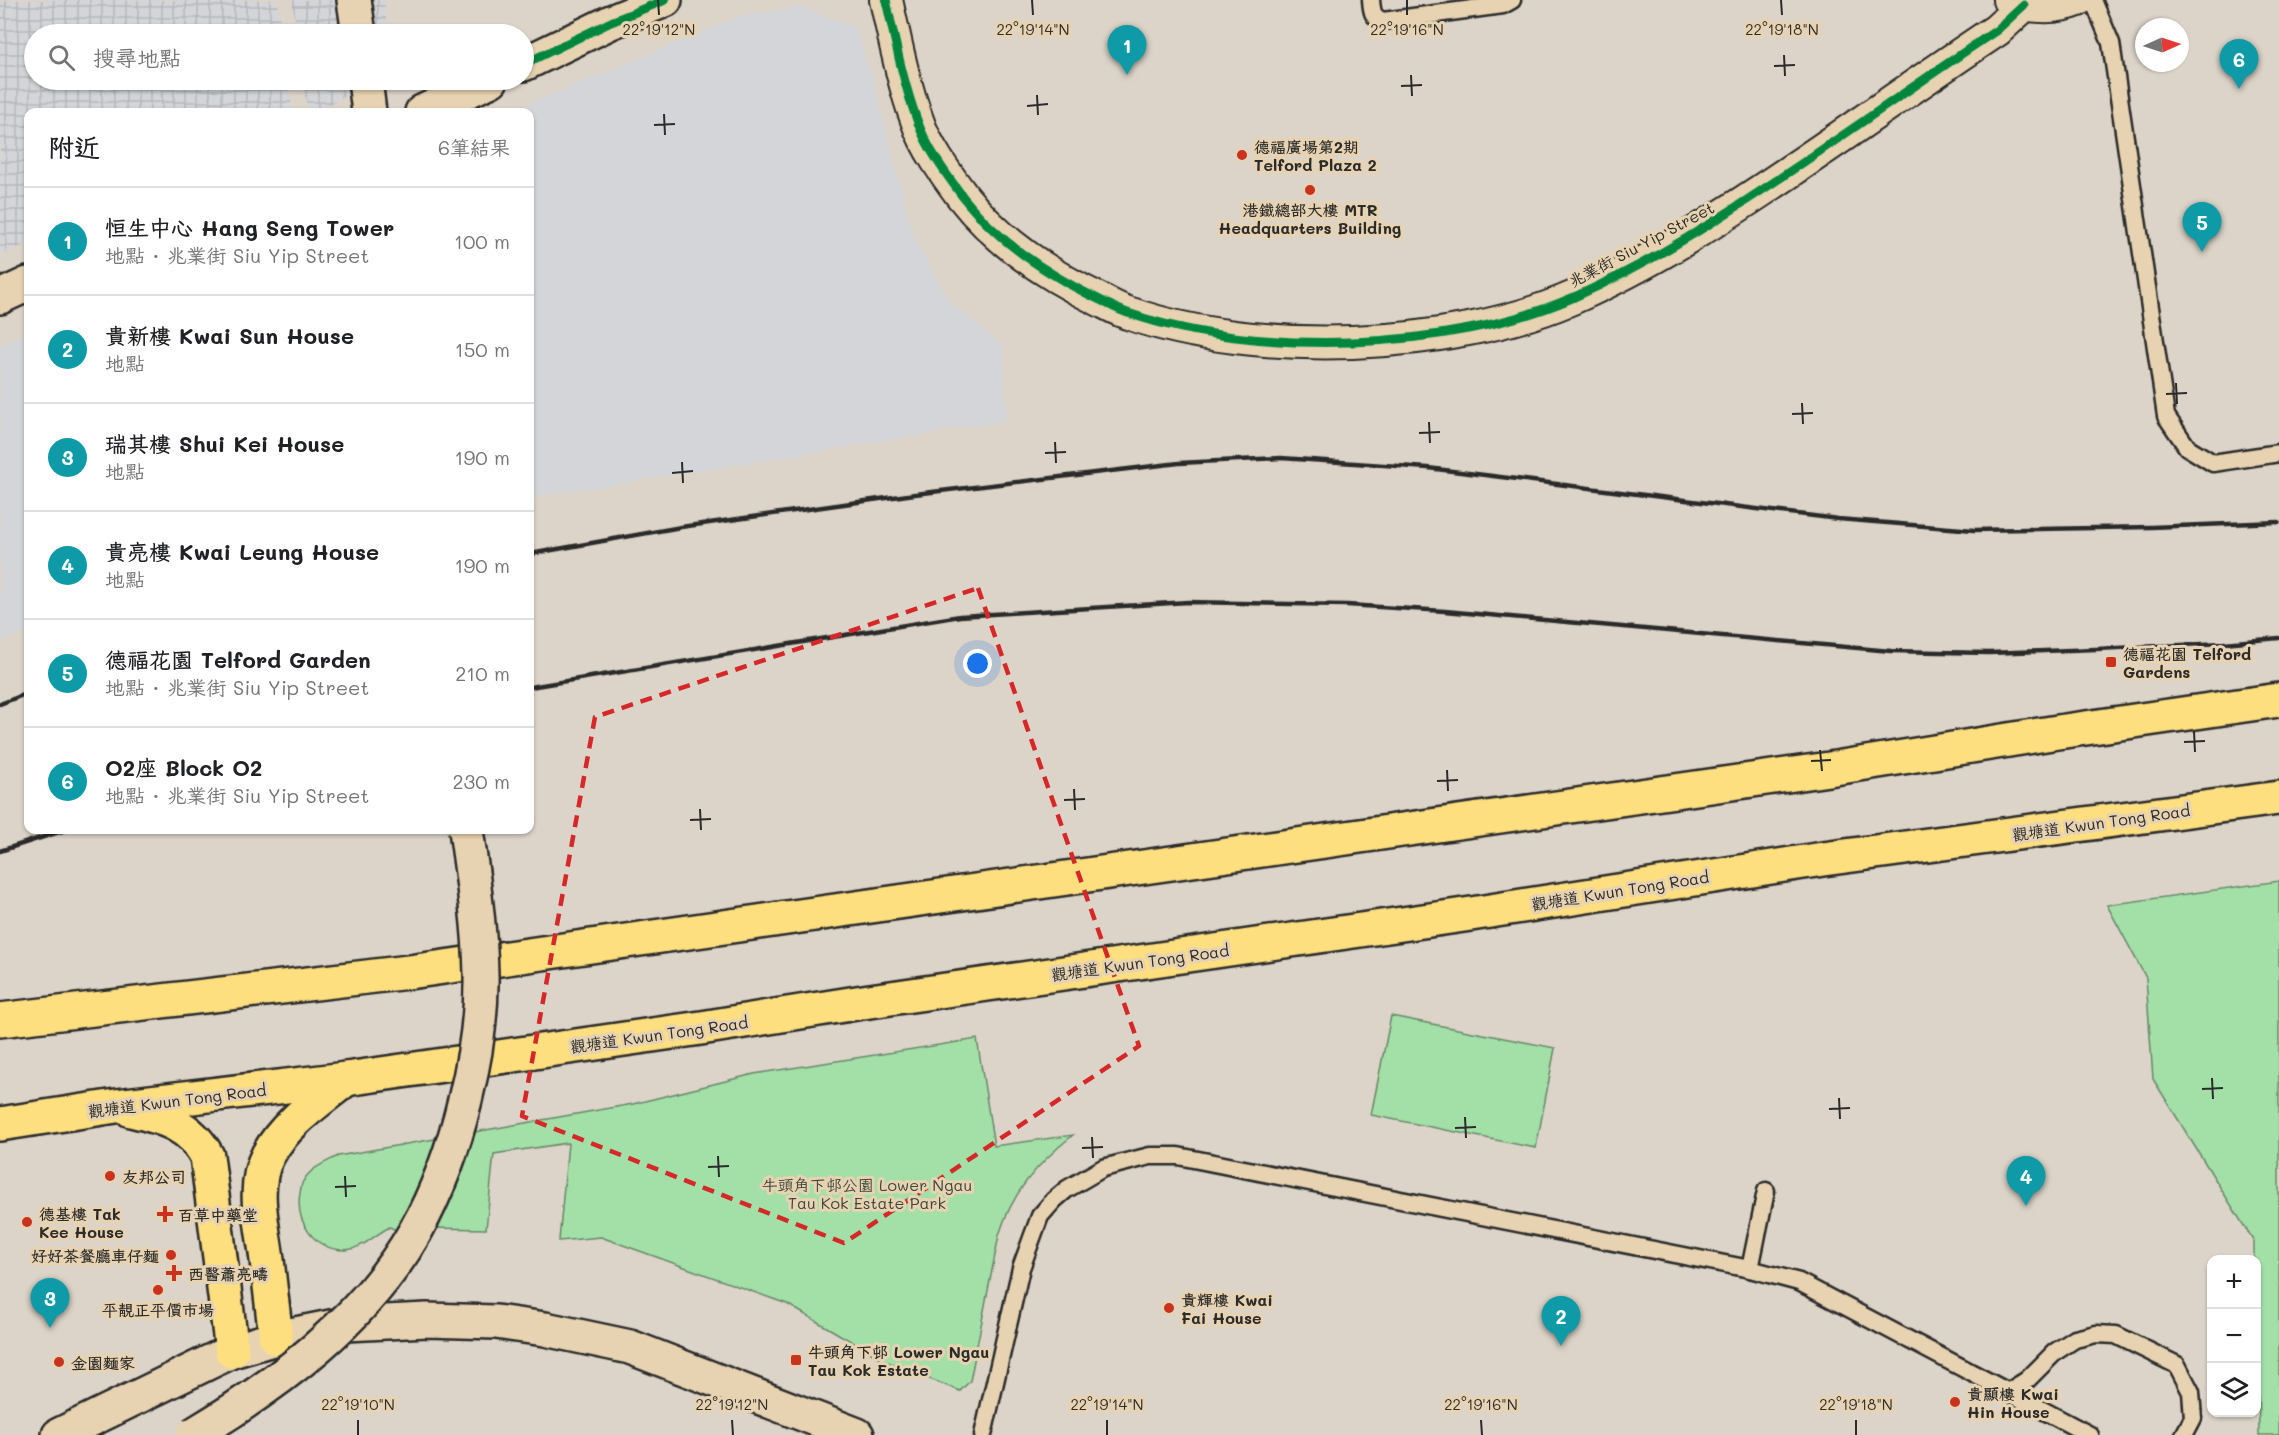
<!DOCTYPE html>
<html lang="zh-TW">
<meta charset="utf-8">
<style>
body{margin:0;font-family:Mali,"LXGW WenKai TC",sans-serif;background:#f6f6f6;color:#202124}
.controls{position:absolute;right:18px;bottom:18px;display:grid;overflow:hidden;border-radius:12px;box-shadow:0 2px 4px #0004}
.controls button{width:54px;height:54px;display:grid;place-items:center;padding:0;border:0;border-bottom:2px solid #e0e0e0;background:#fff;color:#202124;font:30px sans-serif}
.compass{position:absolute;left:2135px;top:18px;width:54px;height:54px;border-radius:50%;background:#fff;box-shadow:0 2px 4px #0004;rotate:87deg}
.you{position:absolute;left:978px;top:664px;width:21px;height:21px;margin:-15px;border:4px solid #fff;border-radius:50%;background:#1a73e8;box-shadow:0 0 0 9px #1a73e833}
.badge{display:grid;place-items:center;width:39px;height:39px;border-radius:50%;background:#db2777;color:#fff;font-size:20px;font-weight:700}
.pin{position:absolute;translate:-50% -50px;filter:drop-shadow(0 2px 3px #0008)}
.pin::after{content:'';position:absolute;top:32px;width:21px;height:18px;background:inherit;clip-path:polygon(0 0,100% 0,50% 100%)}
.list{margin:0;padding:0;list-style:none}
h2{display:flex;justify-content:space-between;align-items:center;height:78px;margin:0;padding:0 24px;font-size:26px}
h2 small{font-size:20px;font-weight:400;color:#757577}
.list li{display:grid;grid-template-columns:39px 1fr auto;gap:18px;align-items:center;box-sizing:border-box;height:108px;padding:0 24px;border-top:2px solid #e0e0e0}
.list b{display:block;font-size:22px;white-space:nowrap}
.list p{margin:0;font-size:20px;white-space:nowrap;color:#757577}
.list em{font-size:20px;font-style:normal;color:#757577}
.icon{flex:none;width:33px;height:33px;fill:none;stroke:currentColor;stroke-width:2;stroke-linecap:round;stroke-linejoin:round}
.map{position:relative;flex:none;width:2279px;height:1435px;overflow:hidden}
.search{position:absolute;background:#fff;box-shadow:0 2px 4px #0004;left:24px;top:24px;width:510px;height:66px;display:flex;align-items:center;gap:15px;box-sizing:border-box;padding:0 21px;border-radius:33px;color:#757577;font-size:22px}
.panel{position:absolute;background:#fff;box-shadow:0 2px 4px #0004;left:24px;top:108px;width:510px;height:726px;border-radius:12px}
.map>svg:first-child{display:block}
.built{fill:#d4d5d8}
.industrial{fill:url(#industrial-grid)}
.park{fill:#a2e0a7;stroke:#668669;stroke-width:1.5}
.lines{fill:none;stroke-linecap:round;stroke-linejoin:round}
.lane-casing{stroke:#2b2b2b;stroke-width:21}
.street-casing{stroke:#2b2b2b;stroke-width:36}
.secondary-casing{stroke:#2b2b2b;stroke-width:38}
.highway-casing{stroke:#2b2b2b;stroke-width:38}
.lane{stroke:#e7d3b1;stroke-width:16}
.street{stroke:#e7d3b1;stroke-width:32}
.secondary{stroke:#e7d3b1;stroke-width:33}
.highway{stroke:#fddf80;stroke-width:33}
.rail{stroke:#2b2b2b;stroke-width:4.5}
.secondary-bridge-casing{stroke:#2b2b2b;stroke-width:38;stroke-linecap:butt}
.secondary-bridge{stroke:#e7d3b1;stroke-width:33}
.cycleway-casing{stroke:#e7d3b1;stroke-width:13}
.cycleway{stroke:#00873e;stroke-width:9}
.marked{fill:none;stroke:#d62828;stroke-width:4.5;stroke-dasharray:12 8;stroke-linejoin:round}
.ticks{fill:none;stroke:#2b2b2b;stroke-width:2}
.poi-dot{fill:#c8321e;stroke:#e7d3b1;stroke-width:2}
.labels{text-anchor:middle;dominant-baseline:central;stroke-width:6;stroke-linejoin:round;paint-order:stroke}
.poi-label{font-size:16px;font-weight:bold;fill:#2b2b2b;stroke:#e7d3b1;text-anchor:start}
.street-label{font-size:16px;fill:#2b2b2b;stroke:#e7d3b1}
.park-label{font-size:16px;fill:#3d463e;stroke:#e7d3b1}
.ticks-label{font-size:15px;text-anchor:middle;fill:#2b2b2b;stroke:#e7d3b1;stroke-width:6;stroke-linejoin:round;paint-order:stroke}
</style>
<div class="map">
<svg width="2279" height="1435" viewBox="0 0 2279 1435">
<defs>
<pattern id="industrial-grid" width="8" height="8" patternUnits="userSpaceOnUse" patternTransform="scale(1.5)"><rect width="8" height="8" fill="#d4d5d8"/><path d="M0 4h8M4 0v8" fill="none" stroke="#b6b7ba"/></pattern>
</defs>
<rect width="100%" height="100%" fill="#dcd4c8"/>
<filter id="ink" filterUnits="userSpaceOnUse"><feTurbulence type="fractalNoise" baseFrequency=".0167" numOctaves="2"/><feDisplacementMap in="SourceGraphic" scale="12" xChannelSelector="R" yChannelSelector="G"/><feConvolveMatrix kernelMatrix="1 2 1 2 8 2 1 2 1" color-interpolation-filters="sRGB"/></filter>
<g filter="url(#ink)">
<g class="built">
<polygon points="801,7 855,27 875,86 913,235 948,300 1003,346 1007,421 530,498 530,112 510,112 740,16"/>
<polygon points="28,332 28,632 0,642 0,344"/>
</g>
<g class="industrial">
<polygon points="0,0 277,0 282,34 34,34 34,80 288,80 293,112 28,112 28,243 0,256"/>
<polygon points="292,0 384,0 388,34 297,34"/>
<polygon points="303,80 376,80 314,112 308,112"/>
</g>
<g class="park">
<polygon points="2279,881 2279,1435 2259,1435 2256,1260 2254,1259 2254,1242 2153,1079 2146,978 2107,905"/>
<polygon points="1391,1016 1555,1048 1536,1148 1371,1115"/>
<path d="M977,1039L994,1146L1073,1135C1037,1164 1013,1191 999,1235L970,1381L960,1391L885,1361L787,1304L601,1237L559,1241L568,1143L494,1154L486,1229L431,1228L422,1243L390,1227C375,1234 363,1249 345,1250C314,1250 295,1222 300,1193C301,1189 301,1183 304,1180C311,1168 326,1162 338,1156L633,1104L754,1074Z"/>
</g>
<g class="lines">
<defs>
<g id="lane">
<path d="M1371,0C1372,11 1372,17 1383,21L1503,5L1512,0"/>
<polyline points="2093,0 2111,43 2166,416 2187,447 2213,463 2279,453"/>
<polyline points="1750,1269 1766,1191"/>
<polyline points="2008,1392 2027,1380 2055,1352 2075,1339 2096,1334 2116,1335 2177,1365 2191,1392 2193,1418 2184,1435"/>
<polyline points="983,1435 1021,1268 1040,1216 1054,1200 1067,1189 1103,1168 1150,1156 1178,1156 1750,1269 1799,1282 2090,1435"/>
</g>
<g id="street">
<path d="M886,0C895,40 903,82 917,120C926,147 946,174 963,197C999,243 1048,275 1100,300C1110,305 1120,311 1131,314C1256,357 1450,351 1572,298C1650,264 1721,218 1792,170C1860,124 1928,76 1997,30L2024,5"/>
<path d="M2009,0C2031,7 2056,9 2078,0"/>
</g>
<g id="secondary">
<polyline points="354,0 359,34"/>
<polyline points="524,64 611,22 665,0"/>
<polyline points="365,80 369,112"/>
<polyline points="422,112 491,80"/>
<polyline points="0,297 28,284"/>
<polyline points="59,1435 232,1351 276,1338 346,1324 427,1320 496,1322 545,1329 630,1347 857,1435"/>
</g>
<g id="highway">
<polyline points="0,1020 409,972 1829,769 2058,732 2279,700"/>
<path d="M131,1110C165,1118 190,1125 207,1156L232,1351"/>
<polyline points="0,1124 116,1106 346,1079 701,1028 863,1002 1471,914 1823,859 2279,798"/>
<path d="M276,1338C273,1312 270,1286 267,1260C263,1227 251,1186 268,1155C285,1123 319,1101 346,1079"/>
</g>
</defs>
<use href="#lane" class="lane-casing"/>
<use href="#street" class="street-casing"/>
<use href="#secondary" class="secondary-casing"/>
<use href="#highway" class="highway-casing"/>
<use href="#lane" class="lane"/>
<use href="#street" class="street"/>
<use href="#secondary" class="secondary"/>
<use href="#highway" class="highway"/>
<g class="rail">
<polyline points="530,554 681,527 915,494 1179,463 1281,458 1428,468 1838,519 1974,530 2151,527 2279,522"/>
<polyline points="530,687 960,616 1188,602 1347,605 1445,611 1891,651 1989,653 2096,649 2224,643 2279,638"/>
<polyline points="0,704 28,693"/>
<polyline points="0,851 65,830"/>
</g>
<defs>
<path id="secondary-bridge" d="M193,1435C278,1384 365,1320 415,1232C438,1191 454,1146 465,1100C475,1059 482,1016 481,974C480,926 473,878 466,830"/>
</defs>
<use href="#secondary-bridge" class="secondary-bridge-casing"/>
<use href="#secondary-bridge" class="secondary-bridge"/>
<defs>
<g id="cycleway">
<path d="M886,0C895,40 903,82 917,120C926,147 946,174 963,197C999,243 1048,275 1100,300C1110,305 1120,311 1131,314C1256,357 1450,351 1572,298C1650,264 1721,218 1792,170C1860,124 1928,76 1997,30L2024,5"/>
<polyline points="524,64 611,22 665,0"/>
</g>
</defs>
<use href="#cycleway" class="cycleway-casing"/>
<use href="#cycleway" class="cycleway"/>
</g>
</g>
<path class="marked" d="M978,588L1139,1046L844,1243L522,1116L595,717Z"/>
<path class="ticks" d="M658,0L659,15M1032,0L1033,15M1407,0V15M1781,0L1782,15M1784,55L1785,76M1774,66L1795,65M1411,75L1412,96M1401,86L1422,85M1037,95L1038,115M1027,106L1048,104M664,114L665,135M654,125L675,124M2176,383L2177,404M2166,394L2187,393M1802,403L1803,424M1792,414L1813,413M1429,422L1430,443M1419,433L1440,432M1055,442L1056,463M1045,453L1066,452M682,462L683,483M672,473L693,471M2194,731L2195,752M2184,742L2205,741M1820,750L1822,771M1811,761L1831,760M1447,770L1448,791M1437,781L1458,780M1074,789L1075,810M1064,800L1085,799M700,809L701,830M690,820L711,819M2212,1078L2213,1099M2202,1089L2223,1088M1839,1098L1840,1119M1829,1109L1850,1108M1465,1117L1466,1138M1455,1128L1476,1127M1092,1137L1093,1158M1082,1148L1103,1147M718,1156L719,1177M708,1167L729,1166M345,1176L346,1197M335,1187L356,1186M358,1420V1435M732,1420L733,1435M1107,1420V1435M1481,1420L1482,1435M1856,1420V1435"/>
<g class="poi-dot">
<circle cx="1242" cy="155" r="6"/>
<circle cx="1310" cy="190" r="6"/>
<rect x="2105" y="656" width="12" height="12" rx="3"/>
<circle cx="110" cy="1176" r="6"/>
<path d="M162 1205h6v6h6v6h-6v6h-6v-6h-6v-6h6z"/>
<circle cx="27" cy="1222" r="6"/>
<circle cx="171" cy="1255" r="6"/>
<path d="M171 1264h6v6h6v6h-6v6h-6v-6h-6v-6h6z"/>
<circle cx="158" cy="1290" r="6"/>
<circle cx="1169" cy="1308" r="6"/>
<rect x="790" y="1354" width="12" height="12" rx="3"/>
<circle cx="59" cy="1362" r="6"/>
<circle cx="1955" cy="1402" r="6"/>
</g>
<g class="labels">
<g class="poi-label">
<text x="1254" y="146">德福廣場第2期<tspan x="1254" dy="18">Telford Plaza 2</tspan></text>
<text x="1310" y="209" text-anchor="middle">港鐵總部大樓 MTR<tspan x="1310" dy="18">Headquarters Building</tspan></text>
<text x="2123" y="653">德福花園 Telford<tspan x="2123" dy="18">Gardens</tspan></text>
<text x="122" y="1176">友邦公司</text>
<text x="39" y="1213">德基樓 Tak<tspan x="39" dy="18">Kee House</tspan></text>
<text x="178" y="1214">百草中藥堂</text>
<text x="159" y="1255" text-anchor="end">好好茶餐廳車仔麵</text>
<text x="188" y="1273">西醫蕭亮疇</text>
<text x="1181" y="1299">貴輝樓 Kwai<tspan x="1181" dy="18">Fai House</tspan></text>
<text x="158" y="1309" text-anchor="middle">平靚正平價市場</text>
<text x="808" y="1351">牛頭角下邨 Lower Ngau<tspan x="808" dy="18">Tau Kok Estate</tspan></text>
<text x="71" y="1362">金園麵家</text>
<text x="1967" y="1393">貴顯樓 Kwai<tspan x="1967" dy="18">Hin House</tspan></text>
</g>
<g class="street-label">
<text transform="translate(1641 244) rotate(-28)">兆業街 Siu Yip Street</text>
<text transform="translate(2101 822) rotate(-8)">觀塘道 Kwun Tong Road</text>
<text transform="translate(1620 890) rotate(-9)">觀塘道 Kwun Tong Road</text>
<text transform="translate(1140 962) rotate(-8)">觀塘道 Kwun Tong Road</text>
<text transform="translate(659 1034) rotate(-8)">觀塘道 Kwun Tong Road</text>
<text transform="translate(177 1100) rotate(-7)">觀塘道 Kwun Tong Road</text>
</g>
<g class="park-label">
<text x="867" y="1184">牛頭角下邨公園 Lower Ngau<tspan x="867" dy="18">Tau Kok Estate Park</tspan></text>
</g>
</g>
<g class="ticks-label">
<text x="659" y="35">22°19'12"N</text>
<text x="1033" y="35">22°19'14"N</text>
<text x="1407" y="35">22°19'16"N</text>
<text x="1782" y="35">22°19'18"N</text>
<text x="358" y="1410">22°19'10"N</text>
<text x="732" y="1410">22°19'12"N</text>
<text x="1107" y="1410">22°19'14"N</text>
<text x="1481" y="1410">22°19'16"N</text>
<text x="1856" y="1410">22°19'18"N</text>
</g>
</svg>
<div class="controls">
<button>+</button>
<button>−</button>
<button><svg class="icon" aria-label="layers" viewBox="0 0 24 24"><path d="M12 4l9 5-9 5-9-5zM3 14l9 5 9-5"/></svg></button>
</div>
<svg class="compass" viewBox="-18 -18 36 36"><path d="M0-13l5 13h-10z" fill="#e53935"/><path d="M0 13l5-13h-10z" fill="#757577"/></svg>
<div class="you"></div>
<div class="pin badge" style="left:1127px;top:75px;background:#0f9aa8">1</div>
<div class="pin badge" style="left:1561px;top:1346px;background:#0f9aa8">2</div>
<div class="pin badge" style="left:50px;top:1328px;background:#0f9aa8">3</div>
<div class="pin badge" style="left:2026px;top:1206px;background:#0f9aa8">4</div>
<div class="pin badge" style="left:2202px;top:252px;background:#0f9aa8">5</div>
<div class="pin badge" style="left:2239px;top:89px;background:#0f9aa8">6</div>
<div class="search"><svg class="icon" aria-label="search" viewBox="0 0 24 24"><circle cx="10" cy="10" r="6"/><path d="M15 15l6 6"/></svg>搜尋地點</div>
<section class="panel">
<h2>附近<small>6筆結果</small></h2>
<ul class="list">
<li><span class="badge" style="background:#0f9aa8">1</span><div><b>恒生中心 Hang Seng Tower</b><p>地點 · 兆業街 Siu Yip Street</p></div><em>100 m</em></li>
<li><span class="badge" style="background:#0f9aa8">2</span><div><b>貴新樓 Kwai Sun House</b><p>地點</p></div><em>150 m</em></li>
<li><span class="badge" style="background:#0f9aa8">3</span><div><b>瑞其樓 Shui Kei House</b><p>地點</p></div><em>190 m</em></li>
<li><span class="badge" style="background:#0f9aa8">4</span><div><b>貴亮樓 Kwai Leung House</b><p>地點</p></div><em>190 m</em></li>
<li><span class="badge" style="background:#0f9aa8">5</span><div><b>德福花園 Telford Garden</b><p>地點 · 兆業街 Siu Yip Street</p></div><em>210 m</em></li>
<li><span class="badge" style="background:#0f9aa8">6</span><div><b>O2座 Block O2</b><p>地點 · 兆業街 Siu Yip Street</p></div><em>230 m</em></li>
</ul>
</section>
</div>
